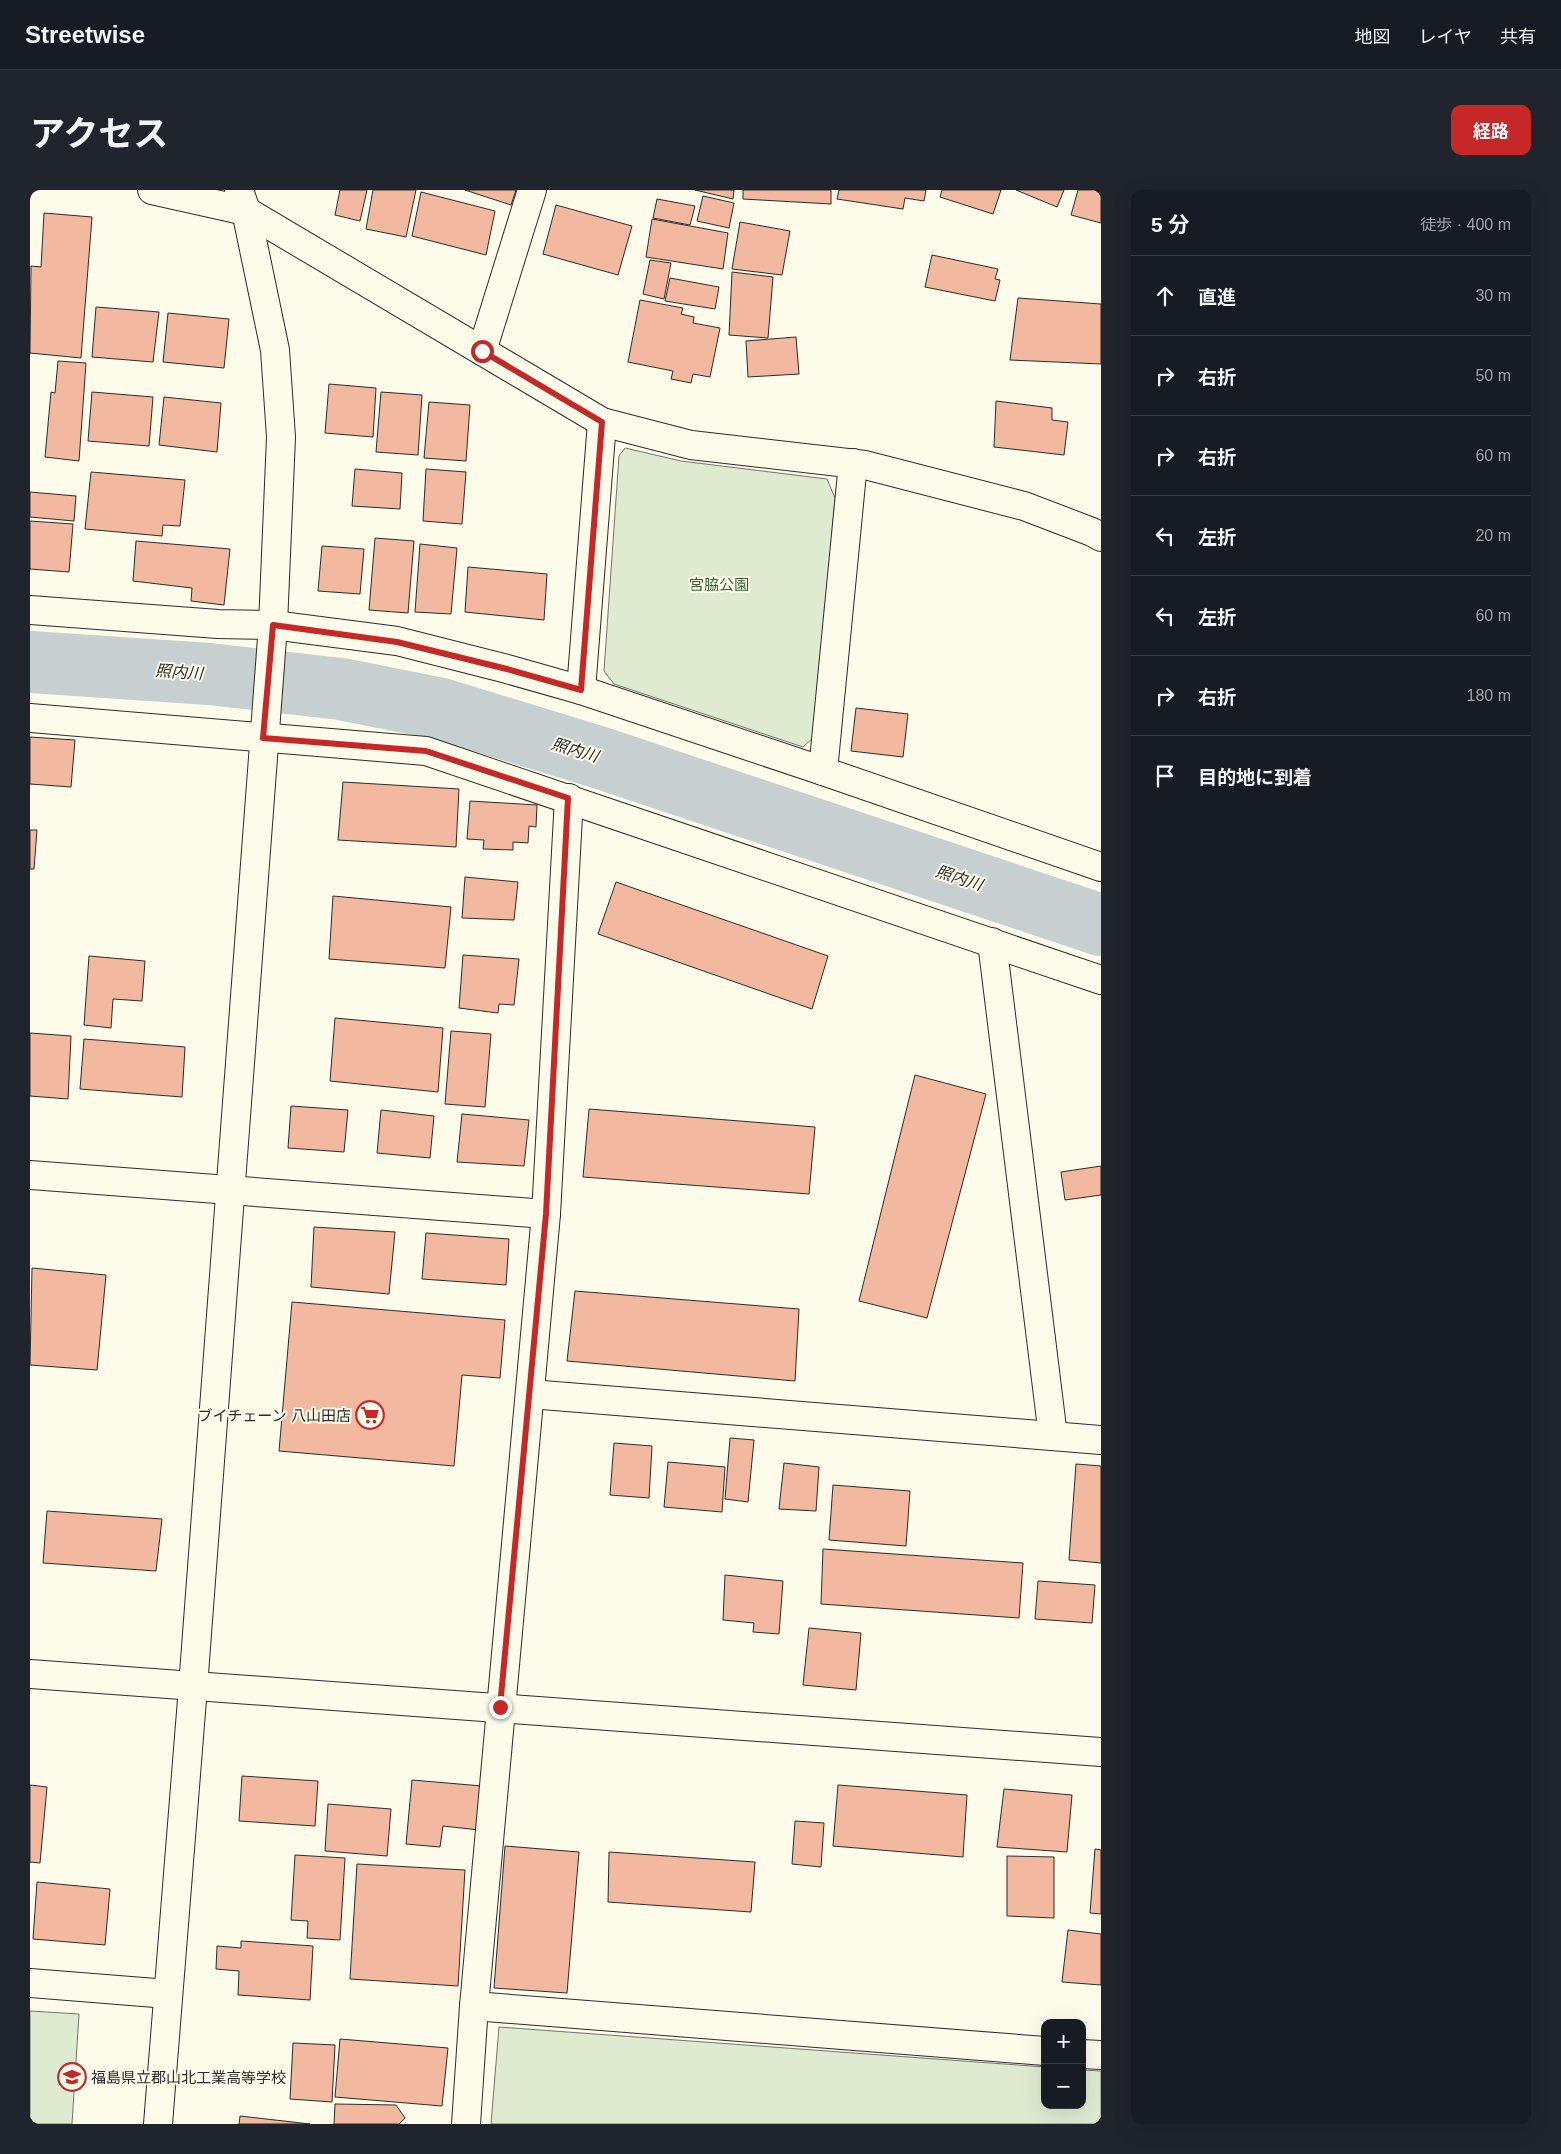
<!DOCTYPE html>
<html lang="ja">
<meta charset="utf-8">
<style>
body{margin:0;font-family:Helvetica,"Noto Sans JP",sans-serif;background:#20242c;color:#f1f3f6}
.controls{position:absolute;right:15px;bottom:15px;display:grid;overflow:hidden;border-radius:10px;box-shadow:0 5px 20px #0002}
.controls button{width:45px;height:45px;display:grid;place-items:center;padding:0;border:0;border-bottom:1px solid #363941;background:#171b24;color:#f1f3f6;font:25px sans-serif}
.stop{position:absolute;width:15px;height:15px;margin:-11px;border:4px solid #c62828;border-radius:50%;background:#fff}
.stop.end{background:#c62828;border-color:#fff;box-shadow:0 1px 5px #0008}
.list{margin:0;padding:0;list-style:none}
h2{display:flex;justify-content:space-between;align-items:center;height:65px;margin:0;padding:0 20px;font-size:21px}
h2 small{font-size:16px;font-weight:400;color:#9ea1a6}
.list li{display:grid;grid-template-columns:32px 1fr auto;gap:15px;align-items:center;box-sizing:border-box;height:80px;padding:0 20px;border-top:1px solid #363941}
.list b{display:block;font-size:19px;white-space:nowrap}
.list em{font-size:16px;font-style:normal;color:#9ea1a6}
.icon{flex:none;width:28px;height:28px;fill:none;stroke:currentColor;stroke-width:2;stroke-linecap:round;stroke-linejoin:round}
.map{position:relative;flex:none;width:1071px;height:1934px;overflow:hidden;border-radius:10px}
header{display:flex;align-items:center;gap:30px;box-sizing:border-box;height:70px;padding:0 25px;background:#171b24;border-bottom:1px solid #363941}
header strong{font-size:24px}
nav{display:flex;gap:28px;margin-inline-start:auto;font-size:18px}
.intro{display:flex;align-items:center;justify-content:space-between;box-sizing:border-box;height:120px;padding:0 30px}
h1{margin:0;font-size:35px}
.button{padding:12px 22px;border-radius:10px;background:#c62828;color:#fff;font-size:18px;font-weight:700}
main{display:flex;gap:30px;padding:0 30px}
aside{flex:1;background:#171b24;border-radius:10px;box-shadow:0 5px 20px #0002}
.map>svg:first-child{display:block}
.green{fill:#deebd1;stroke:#74746e}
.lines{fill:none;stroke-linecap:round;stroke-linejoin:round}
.river{stroke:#c7d0d0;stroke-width:62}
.building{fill:#f2b8a0;stroke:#2b2b2b}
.street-casing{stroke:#2b2b2b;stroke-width:30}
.secondary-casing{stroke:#2b2b2b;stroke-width:30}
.street{stroke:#fdfbea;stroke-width:28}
.secondary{stroke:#fdfbea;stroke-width:28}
.route{stroke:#c62828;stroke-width:6}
.labels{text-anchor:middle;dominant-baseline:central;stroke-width:4;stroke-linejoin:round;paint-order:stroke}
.park-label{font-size:15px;fill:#34623c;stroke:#fdfbea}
.poi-label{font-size:15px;fill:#2b2b2b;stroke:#fdfbea;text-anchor:end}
.water-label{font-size:16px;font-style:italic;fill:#2b2b2b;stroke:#fdfbea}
</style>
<header>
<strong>Streetwise</strong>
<nav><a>地図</a><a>レイヤ</a><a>共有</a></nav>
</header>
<div class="intro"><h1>アクセス</h1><a class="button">経路</a></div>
<main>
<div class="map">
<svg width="1071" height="1934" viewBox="0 0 1071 1934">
<rect width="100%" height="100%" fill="#fdfbea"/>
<g class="green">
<polygon points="595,258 651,271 797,289 805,308 785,546 773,557 584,494 574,481 589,266"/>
<polygon points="0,1821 49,1824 42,1934 0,1934"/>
<polygon points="469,1837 1015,1877 1015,1915 1052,1915 1052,1880 1071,1881 1071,1934 461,1934"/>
</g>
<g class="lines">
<polyline class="river" points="0,472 179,484 311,499 411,519 571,568 1071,735"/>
</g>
<g class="building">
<polygon points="310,0 337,0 330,31 305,25"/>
<polygon points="343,0 386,0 376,47 336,39"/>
<polygon points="435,0 486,0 481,15"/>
<polygon points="665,0 704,0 703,9"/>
<polygon points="713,0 801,0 801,14 713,9"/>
<polygon points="809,0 896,0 894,11 875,8 873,19 807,9"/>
<polygon points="912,0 971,0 963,24 910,7"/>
<polygon points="986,0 1034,0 1027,17"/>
<polygon points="1048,0 1071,0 1071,33 1041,25"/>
<polygon points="391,2 465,21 456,65 382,46"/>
<polygon points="673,6 704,13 699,38 667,31"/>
<polygon points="627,9 665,16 660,35 623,28"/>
<polygon points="526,15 602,36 588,85 513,64"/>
<polygon points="14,23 62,27 51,168 0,163 1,76 11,77"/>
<polygon points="622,29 698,43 693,79 616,67"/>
<polygon points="710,32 760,41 752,85 702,79"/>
<polygon points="902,65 968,79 965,89 970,90 965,111 895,97"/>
<polygon points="620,70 641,73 634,109 613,104"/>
<polygon points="702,82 743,87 738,148 699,145"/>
<polygon points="640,88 689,97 685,119 635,111"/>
<polygon points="988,108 1071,114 1071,174 980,170"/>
<polygon points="610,110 653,118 651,124 664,127 663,133 690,138 680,187 663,184 661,193 641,189 643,181 598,172"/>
<polygon points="66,117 129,122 123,172 62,167"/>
<polygon points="138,123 199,129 194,178 133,172"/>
<polygon points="766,147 769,184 718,187 716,151"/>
<polygon points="28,171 56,173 49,271 15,267 21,202 25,203"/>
<polygon points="299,194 346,198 343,247 295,243"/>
<polygon points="62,202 123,207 119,256 58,251"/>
<polygon points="351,202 392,205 388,265 346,262"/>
<polygon points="134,207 191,213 187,262 129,255"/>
<polygon points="966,211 1022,218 1022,230 1038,232 1034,265 964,257"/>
<polygon points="399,212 440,215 436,271 394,268"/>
<polygon points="325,279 372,283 370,319 322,316"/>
<polygon points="396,279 436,282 432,334 393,331"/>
<polygon points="61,282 155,290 150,336 133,335 132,346 55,339"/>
<polygon points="0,302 46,306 44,331 0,327"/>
<polygon points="0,331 43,334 39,382 0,379"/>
<polygon points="345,348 384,351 378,423 339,420"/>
<polygon points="106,351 200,359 194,415 161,411 162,398 103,391"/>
<polygon points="390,354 427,358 421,424 385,422"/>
<polygon points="292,356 334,359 330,404 288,401"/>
<polygon points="438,377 517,384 514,430 435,422"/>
<polygon points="826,518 878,524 873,567 821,561"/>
<polygon points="0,547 45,550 41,597 0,594"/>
<polygon points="313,592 429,599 426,657 308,650"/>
<polygon points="440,611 507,615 506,637 499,636 498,653 483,652 483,660 453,659 454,650 437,649"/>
<polygon points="0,640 7,640 4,679 0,679"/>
<polygon points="435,687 488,692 484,730 432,728"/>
<polygon points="586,692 798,766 782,819 568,744"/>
<polygon points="303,706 421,717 415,778 299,769"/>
<polygon points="433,765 489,769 484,815 469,814 468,823 429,818"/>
<polygon points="59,766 115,771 112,811 83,809 81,838 54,835"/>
<polygon points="305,828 413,838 408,902 300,891"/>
<polygon points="421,841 461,844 455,917 415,914"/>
<polygon points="0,843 41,846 38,909 0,906"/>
<polygon points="54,849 155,857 152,907 50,899"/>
<polygon points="885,885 956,904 897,1128 829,1111"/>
<polygon points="261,916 318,920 314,962 258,958"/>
<polygon points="559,919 785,937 779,1004 553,987"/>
<polygon points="351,920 404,926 400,968 347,963"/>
<polygon points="432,924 499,930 494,976 427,972"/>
<polygon points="1071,976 1071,1005 1035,1010 1031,982"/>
<polygon points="284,1037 365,1042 359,1104 281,1097"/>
<polygon points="396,1043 479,1049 476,1095 392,1089"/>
<polygon points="2,1078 76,1085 67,1180 0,1175"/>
<polygon points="545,1101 769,1119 765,1191 537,1171"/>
<polygon points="262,1112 475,1130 470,1188 432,1185 424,1276 249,1261"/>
<polygon points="700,1248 724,1250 718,1312 695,1309"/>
<polygon points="584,1253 622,1256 619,1308 580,1305"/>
<polygon points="638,1272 695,1277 692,1322 634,1317"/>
<polygon points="754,1273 789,1277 786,1321 749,1319"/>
<polygon points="1046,1274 1071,1276 1071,1373 1039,1370"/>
<polygon points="803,1295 880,1301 876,1356 799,1350"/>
<polygon points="17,1321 132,1329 126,1381 13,1373"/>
<polygon points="793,1359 993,1373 989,1428 791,1414"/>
<polygon points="695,1385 753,1391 749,1444 723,1442 724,1433 693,1430"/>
<polygon points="1008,1391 1065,1395 1062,1433 1005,1429"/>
<polygon points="779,1438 831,1443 826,1500 773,1495"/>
<polygon points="212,1586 288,1591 285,1636 209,1631"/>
<polygon points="382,1590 452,1596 449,1640 413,1636 410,1657 376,1654"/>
<polygon points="0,1595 17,1597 10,1673 0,1672"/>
<polygon points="808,1595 937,1605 933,1667 803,1656"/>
<polygon points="974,1599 1042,1605 1037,1662 967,1657"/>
<polygon points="298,1614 361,1619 357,1666 295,1661"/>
<polygon points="765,1631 794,1633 791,1677 762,1674"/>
<polygon points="475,1656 549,1662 537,1803 464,1798"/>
<polygon points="1065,1659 1071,1660 1071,1724 1060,1723"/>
<polygon points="579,1662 725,1672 721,1722 578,1712"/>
<polygon points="265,1665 315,1668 310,1750 277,1748 278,1731 261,1730"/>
<polygon points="977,1666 1024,1667 1024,1728 977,1726"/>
<polygon points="327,1674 435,1680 428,1796 320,1789"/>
<polygon points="7,1692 80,1699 75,1755 3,1749"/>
<polygon points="1038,1740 1071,1744 1071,1795 1032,1792"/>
<polygon points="211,1751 283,1756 280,1810 208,1805 209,1781 186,1779 187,1756 211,1758"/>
<polygon points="310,1849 418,1858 412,1916 305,1907"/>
<polygon points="263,1853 305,1855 302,1912 260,1909"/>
<polygon points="305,1914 366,1915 375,1928 369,1934 304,1934"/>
<polygon points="210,1926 280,1934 209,1934"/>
</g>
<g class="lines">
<defs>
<g id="street">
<polyline points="209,0 216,21"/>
<polyline points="452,161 502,0"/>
<polyline points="0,420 188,434 243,435 367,451 477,479 551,500 793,581 1071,677"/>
<polyline points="551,500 572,232"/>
<polyline points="0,528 396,561 1071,790"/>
<polyline points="793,581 823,273"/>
<polyline points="962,752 1023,1246"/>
<polyline points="0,985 516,1024"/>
<polyline points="500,1204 1071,1250"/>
<polyline points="0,1793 138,1804"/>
<polyline points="444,1816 1015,1861"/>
<polyline points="1052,1864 1071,1865"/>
<polyline points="436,1934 444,1816 516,1024 539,608"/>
</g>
<g id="secondary">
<polyline points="122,0 216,21 572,232 661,255 835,275 994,316 1062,342 1071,347"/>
<polyline points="0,1484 1071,1562"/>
<polyline points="128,1934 163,1497 243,435 251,247 245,160 216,21"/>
</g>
</defs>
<use href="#street" class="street-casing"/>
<use href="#secondary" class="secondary-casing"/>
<use href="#street" class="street"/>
<use href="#secondary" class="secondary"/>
</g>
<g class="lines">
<polyline class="route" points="452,161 572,232 551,500 477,479 367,452 243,435 233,548 396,561 538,608 516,1024 470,1517"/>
</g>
<defs>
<symbol id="supermarket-ring" viewBox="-11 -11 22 22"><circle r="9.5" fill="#fdfbea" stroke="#c62828" stroke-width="1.5"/><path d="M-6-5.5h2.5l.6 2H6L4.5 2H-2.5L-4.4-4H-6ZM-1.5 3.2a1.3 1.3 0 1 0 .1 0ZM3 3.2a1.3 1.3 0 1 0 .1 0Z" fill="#c62828"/></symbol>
<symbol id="school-ring" viewBox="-11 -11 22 22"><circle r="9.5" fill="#fdfbea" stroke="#c62828" stroke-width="1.5"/><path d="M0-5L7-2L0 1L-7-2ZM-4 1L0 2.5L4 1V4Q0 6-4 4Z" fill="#c62828"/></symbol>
</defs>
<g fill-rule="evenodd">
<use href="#supermarket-ring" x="324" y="1209" width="32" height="32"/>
<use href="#school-ring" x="26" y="1871" width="32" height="32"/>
</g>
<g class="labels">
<g class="park-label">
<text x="689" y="394">宮脇公園</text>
</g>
<g class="poi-label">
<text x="321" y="1225">ブイチェーン 八山田店</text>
<text x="61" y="1887" text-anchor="start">福島県立郡山北工業高等学校</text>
</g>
<g class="water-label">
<text transform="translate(149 482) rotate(4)">照内川</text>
<text transform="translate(545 560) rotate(17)">照内川</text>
<text transform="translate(929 688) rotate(18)">照内川</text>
</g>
</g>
</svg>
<div class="controls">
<button>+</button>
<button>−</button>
</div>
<div class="stop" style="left:452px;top:161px"></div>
<div class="stop end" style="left:470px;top:1517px"></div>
</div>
<aside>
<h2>5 分<small>徒歩 · 400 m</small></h2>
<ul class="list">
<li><svg class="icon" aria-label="ahead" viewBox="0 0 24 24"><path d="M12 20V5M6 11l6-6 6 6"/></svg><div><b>直進</b></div><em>30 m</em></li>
<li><svg class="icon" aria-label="right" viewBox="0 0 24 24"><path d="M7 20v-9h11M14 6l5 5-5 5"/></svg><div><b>右折</b></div><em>50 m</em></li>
<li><svg class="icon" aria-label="right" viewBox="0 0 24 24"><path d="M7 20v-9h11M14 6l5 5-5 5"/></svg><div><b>右折</b></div><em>60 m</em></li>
<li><svg class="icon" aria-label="left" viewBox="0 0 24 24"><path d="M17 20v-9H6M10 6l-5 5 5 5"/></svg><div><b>左折</b></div><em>20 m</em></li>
<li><svg class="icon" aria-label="left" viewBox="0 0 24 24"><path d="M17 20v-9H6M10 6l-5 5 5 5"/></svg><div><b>左折</b></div><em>60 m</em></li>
<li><svg class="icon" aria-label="right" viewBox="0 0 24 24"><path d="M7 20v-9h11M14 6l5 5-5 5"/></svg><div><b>右折</b></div><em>180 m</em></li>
<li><svg class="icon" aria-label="arrive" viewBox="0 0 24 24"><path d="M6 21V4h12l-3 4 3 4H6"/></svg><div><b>目的地に到着</b></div></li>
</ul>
</aside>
</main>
